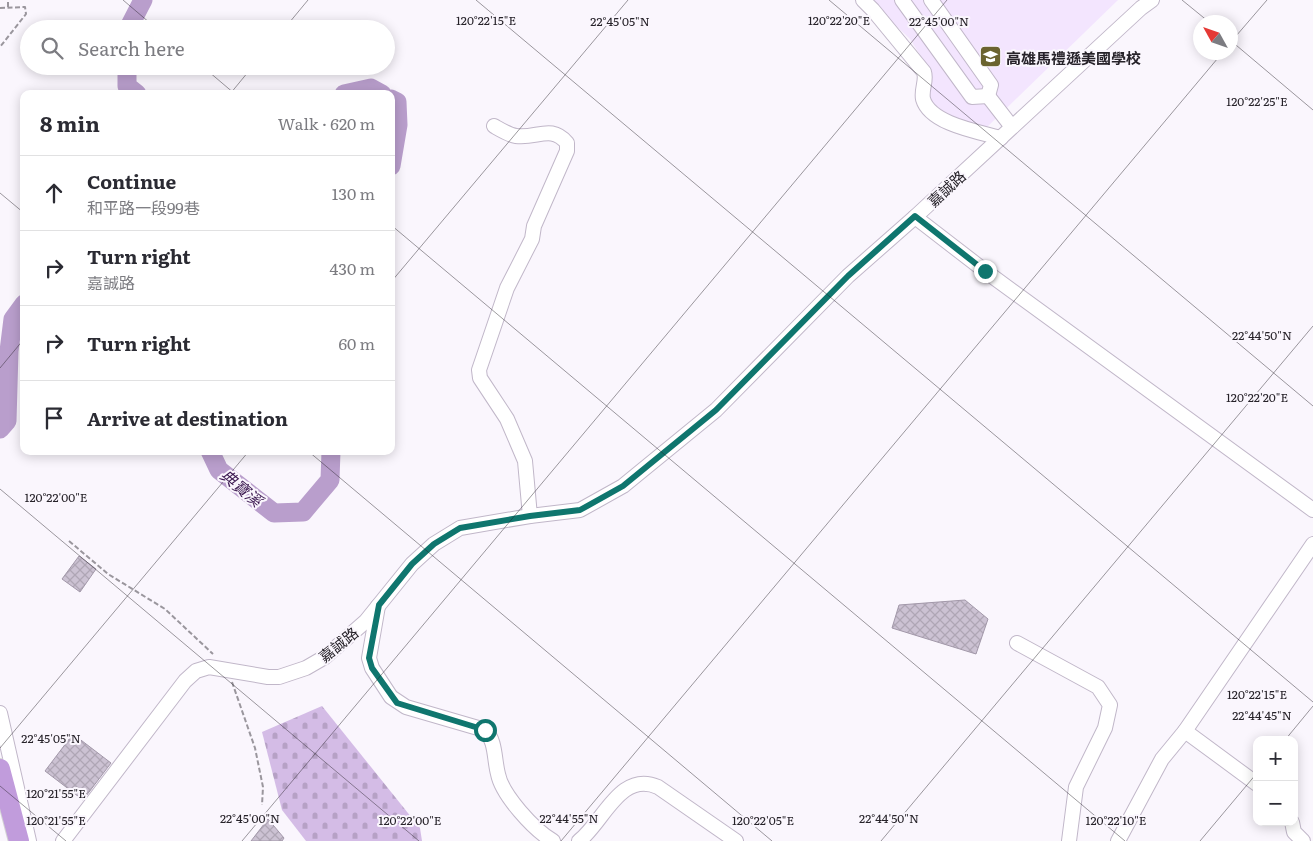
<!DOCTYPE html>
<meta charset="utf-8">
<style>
body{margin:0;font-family:Literata,"Noto Sans TC",serif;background:#f7f7f7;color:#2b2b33}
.controls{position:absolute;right:15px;bottom:15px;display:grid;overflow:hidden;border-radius:10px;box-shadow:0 2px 12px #0003}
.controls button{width:45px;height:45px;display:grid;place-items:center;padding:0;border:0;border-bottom:1px solid #e1e1e2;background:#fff;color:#2b2b33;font:25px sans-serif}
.compass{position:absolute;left:1193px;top:15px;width:45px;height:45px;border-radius:50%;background:#fff;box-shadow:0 2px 12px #0003;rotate:310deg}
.stop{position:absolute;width:15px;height:15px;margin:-11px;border:4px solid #0f766e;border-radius:50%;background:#fff}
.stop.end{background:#0f766e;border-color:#fff;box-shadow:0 1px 5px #0008}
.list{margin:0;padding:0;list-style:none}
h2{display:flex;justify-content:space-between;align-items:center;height:65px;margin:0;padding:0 20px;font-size:21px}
h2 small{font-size:16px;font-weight:400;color:#7c7c81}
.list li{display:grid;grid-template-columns:32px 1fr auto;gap:15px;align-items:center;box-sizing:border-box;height:75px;padding:0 20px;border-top:1px solid #e1e1e2}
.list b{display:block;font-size:19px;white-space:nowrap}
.list p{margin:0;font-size:16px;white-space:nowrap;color:#7c7c81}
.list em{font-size:16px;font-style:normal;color:#7c7c81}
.icon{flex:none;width:28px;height:28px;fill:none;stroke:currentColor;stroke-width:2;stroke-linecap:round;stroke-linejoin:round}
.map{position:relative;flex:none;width:1313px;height:841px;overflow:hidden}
.search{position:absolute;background:#fff;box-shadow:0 2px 12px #0003;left:20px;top:20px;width:375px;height:55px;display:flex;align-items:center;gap:12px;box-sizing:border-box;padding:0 18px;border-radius:28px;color:#7c7c81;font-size:19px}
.panel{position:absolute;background:#fff;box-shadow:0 2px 12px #0003;left:20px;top:90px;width:375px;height:365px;border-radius:10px}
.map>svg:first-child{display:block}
.built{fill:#f3e5fe}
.cemetery{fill:url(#cemetery-stones)}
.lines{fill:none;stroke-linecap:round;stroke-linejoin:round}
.river{stroke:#b99ecc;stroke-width:19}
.building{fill:url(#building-cross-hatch);stroke:#a298a9}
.minor-casing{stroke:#c1b7c9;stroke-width:16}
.highway-casing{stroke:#d4d3d4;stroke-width:22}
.path{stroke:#9a969d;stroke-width:2;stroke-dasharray:5 2.5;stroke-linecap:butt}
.minor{stroke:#fff;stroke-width:14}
.highway{stroke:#c19cdc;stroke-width:20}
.route{stroke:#0f766e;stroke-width:6}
.ticks{fill:none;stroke:#262229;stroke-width:1;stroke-opacity:0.45}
.labels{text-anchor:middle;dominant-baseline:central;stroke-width:4;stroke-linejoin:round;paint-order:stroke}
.poi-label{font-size:15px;font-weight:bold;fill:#262229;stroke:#faf6fd;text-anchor:start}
.street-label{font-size:15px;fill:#262229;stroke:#faf6fd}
.water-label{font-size:16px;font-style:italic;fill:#3a174f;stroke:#faf6fd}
.ticks-label{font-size:12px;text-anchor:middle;fill:#262229;stroke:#faf6fd;stroke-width:4;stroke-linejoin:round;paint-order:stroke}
</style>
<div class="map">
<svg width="1313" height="841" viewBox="0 0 1313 841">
<defs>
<pattern id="cemetery-stones" width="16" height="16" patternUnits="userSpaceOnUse" patternTransform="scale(1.25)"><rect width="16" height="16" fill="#d4bce6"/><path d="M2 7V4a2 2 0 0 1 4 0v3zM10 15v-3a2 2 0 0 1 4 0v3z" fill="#b6a1c5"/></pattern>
<pattern id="building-cross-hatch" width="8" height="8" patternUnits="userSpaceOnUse" patternTransform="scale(1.25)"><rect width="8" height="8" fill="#ccc2d3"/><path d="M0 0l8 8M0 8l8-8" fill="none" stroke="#afa6b5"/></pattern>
</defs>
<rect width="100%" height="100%" fill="#faf6fd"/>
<polygon class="built" points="869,0 1118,0 985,129 937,113 925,93 932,74 910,39"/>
<polygon class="cemetery" points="322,706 420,828 422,841 306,841 282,810 262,732"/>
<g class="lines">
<g class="river">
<polyline points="128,29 143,0"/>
<polyline points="127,66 127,86 137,94"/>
<polyline points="344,94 371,88 382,94"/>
<polyline points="391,99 397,102 398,125 391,166"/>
<polyline points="0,429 7,421 9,351 13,319 24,304"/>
<polyline points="210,451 219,470 274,513 303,512 330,480 331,451"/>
</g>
</g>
<g class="building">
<polygon points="79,556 96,569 80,592 62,579"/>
<polygon points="965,600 988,619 976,654 892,628 899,605"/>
<polygon points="73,734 111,763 83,800 45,771"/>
<polygon points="268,819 284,838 282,841 251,841"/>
</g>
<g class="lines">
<defs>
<g id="minor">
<path d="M863,0L873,10L924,72C927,81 921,89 923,99C930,124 979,132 1001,138"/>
<polyline points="902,0 972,97 988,96"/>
<polyline points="931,0 991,85 988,96"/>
<polyline points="988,96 1012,127"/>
<path d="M494,126C501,130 509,135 516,136C537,139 551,124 567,143V151L534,226L532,239L507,288L479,370L480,378L507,419L525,461L530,516"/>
<polyline points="915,217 985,271 1313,510"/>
<path d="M378,606L369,658L372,668L391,697L406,707L485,730C496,741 494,759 498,774C502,795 534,830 553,841"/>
<polyline points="1017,643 1098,687 1110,705 1105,728 1076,787 1069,841"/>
<polyline points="0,713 29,841"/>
<polyline points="1185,731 1257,784"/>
<polyline points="1292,822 1294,832 1303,841"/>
<polyline points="63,841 185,681 196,671 209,667 268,677 279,677 306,668 325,657 366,621 412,564 434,544 460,528 530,516 580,510 623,486 716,410 848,276 915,217 1141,8 1152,0"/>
<path d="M579,841C603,823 620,770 658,787L736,841"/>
<polyline points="1118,841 1162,759 1185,731 1313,544"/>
</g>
<polyline id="highway" points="0,769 19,841"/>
</defs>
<use href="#minor" class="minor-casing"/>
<use href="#highway" class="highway-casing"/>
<g class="path">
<polyline points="8,7 8,0"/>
<polyline points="0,8 25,7 26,14 0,47"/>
<polyline points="69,541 108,574 165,609 213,654"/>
<polyline points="232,682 255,748 263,787 262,805"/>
</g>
<use href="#minor" class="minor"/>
<use href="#highway" class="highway"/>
</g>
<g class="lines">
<polyline class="route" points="485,730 397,703 372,668 369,658 379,605 412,564 434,544 460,528 530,516 580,510 623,486 716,410 848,276 915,216 985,271"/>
</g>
<path class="ticks" d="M123,0L157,29M476,0L1313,702M829,0L1313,406M1182,0L1209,22M284,29L308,0M1230,40L1313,110M1230,43L1267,0M202,66L235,94M230,94L253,66M0,193L24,213M391,225L1125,841M391,282L628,0M0,368L24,339M308,451L772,841M0,489L419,841M1285,740L1313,706M0,748L249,451M0,786L66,841M242,841L947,0M561,841L1223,52M881,841L1313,326M1200,841L1257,773"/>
<defs>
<symbol id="school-square" viewBox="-11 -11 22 22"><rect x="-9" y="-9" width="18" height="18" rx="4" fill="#6b632f" stroke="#faf6fd"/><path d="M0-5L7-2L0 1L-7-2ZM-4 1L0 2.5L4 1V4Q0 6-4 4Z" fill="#fff"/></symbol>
</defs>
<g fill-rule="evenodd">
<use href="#school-square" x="978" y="44" width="25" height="25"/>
</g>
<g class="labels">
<g class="poi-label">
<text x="1006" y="57">高雄馬禮遜美國學校</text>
</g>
<g class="street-label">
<text transform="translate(946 188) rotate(-43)">嘉誠路</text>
<text transform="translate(338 644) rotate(-39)">嘉誠路</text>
</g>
<g class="water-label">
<text transform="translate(242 487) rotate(39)">典寶溪</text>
</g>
</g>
<g class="ticks-label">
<text x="486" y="25">120°22'15"E</text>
<text x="839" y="25">120°22'20"E</text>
<text x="620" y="26">22°45'05"N</text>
<text x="939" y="26">22°45'00"N</text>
<text x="1257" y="106">120°22'25"E</text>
<text x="1262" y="340">22°44'50"N</text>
<text x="1257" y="402">120°22'20"E</text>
<text x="56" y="502">120°22'00"E</text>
<text x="1257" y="699">120°22'15"E</text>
<text x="1262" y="720">22°44'45"N</text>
<text x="51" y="743">22°45'05"N</text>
<text x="56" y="798">120°21'55"E</text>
<text x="250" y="823">22°45'00"N</text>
<text x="569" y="823">22°44'55"N</text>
<text x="889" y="823">22°44'50"N</text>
<text x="56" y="825">120°21'55"E</text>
<text x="410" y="825">120°22'00"E</text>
<text x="763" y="825">120°22'05"E</text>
<text x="1116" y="825">120°22'10"E</text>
</g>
</svg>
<div class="controls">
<button>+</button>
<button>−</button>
</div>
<svg class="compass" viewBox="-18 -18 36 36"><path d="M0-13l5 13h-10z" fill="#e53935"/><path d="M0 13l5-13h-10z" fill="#7c7c81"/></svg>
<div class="stop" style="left:485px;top:730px"></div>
<div class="stop end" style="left:985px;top:271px"></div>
<div class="search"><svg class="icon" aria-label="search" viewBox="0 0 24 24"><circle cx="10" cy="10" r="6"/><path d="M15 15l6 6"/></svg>Search here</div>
<section class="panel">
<h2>8 min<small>Walk · 620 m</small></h2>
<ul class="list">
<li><svg class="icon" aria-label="ahead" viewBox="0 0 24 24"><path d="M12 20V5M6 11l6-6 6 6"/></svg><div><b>Continue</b><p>和平路一段99巷</p></div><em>130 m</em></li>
<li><svg class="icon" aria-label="right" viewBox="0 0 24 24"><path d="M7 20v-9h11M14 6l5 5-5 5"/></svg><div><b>Turn right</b><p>嘉誠路</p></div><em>430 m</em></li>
<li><svg class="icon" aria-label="right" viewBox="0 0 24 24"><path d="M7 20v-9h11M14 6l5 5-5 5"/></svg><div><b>Turn right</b></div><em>60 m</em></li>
<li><svg class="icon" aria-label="arrive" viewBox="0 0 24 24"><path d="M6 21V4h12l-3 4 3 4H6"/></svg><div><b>Arrive at destination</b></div></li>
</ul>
</section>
</div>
